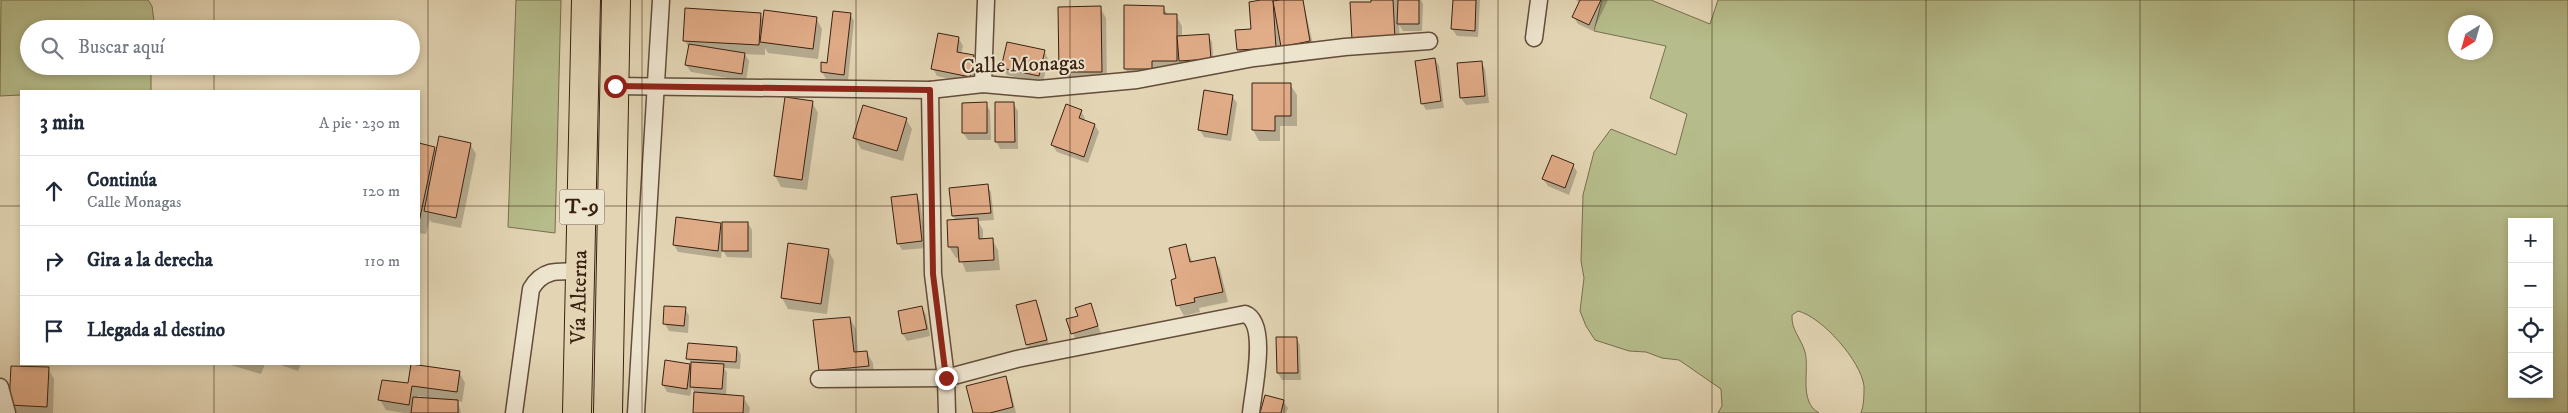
<!DOCTYPE html>
<html lang="es">
<meta charset="utf-8">
<style>
body{margin:0;font-family:"IM FELL DW Pica",serif;background:#f6f6f7;color:#1f2937}
.controls{position:absolute;right:15px;bottom:15px;display:grid;overflow:hidden;border-radius:0px;box-shadow:0 2px 8px #0003}
.controls button{width:45px;height:45px;display:grid;place-items:center;padding:0;border:0;border-bottom:1px solid #e0e1e3;background:#fff;color:#1f2937;font:25px sans-serif}
.compass{position:absolute;left:2448px;top:15px;width:45px;height:45px;border-radius:50%;background:#fff;box-shadow:0 2px 8px #0003;rotate:217deg}
.stop{position:absolute;width:15px;height:15px;margin:-11px;border:4px solid #8f2418;border-radius:50%;background:#fff}
.stop.end{background:#8f2418;border-color:#fff;box-shadow:0 1px 5px #0008}
.list{margin:0;padding:0;list-style:none}
h2{display:flex;justify-content:space-between;align-items:center;height:65px;margin:0;padding:0 20px;font-size:21px}
h2 small{font-size:16px;font-weight:400;color:#747a83}
.list li{display:grid;grid-template-columns:32px 1fr auto;gap:15px;align-items:center;box-sizing:border-box;height:70px;padding:0 20px;border-top:1px solid #e0e1e3}
.list b{display:block;font-size:19px;white-space:nowrap}
.list p{margin:0;font-size:16px;white-space:nowrap;color:#747a83}
.list em{font-size:16px;font-style:normal;color:#747a83}
.icon{flex:none;width:28px;height:28px;fill:none;stroke:currentColor;stroke-width:2;stroke-linecap:round;stroke-linejoin:round}
.map{position:relative;flex:none;width:2568px;height:413px;overflow:hidden}
.search{position:absolute;background:#fff;box-shadow:0 2px 8px #0003;left:20px;top:20px;width:400px;height:55px;display:flex;align-items:center;gap:12px;box-sizing:border-box;padding:0 18px;border-radius:28px;color:#747a83;font-size:19px}
.panel{position:absolute;background:#fff;box-shadow:0 2px 8px #0003;left:20px;top:90px;width:400px;height:275px;border-radius:0px}
.map>svg:first-child{display:block}
.green{fill:#b6bc8b;stroke:#786e4e;fill-rule:evenodd}
.shadow{fill:#0003;fill-rule:evenodd}
.building{fill:#e1ac88;stroke:#392011}
.lines{fill:none;stroke-linecap:round;stroke-linejoin:round}
.minor-casing{stroke:#644d3a;stroke-width:19}
.trunk-casing{stroke:#392011;stroke-width:30}
.minor{stroke:#ede4ce;stroke-width:16}
.trunk{stroke:#e3d5b4;stroke-width:28}
.route{stroke:#8f2418;stroke-width:6}
.grid{fill:none;stroke:#392011;stroke-width:1;stroke-opacity:0.55}
.labels{text-anchor:middle;dominant-baseline:central;stroke-width:4;stroke-linejoin:round;paint-order:stroke}
.shield{fill:#ede4ce;stroke:#6f5b4a;stroke-width:1}
.shield-label{font-size:20px;font-weight:bold;fill:#392011}
.street-label{font-size:21px;fill:#392011;stroke:#ede4ce}
</style>
<div class="map">
<svg width="2568" height="413" viewBox="0 0 2568 413">
<rect width="100%" height="100%" fill="#e3d5b4"/>
<filter id="stains"><feTurbulence type="fractalNoise" baseFrequency=".004" numOctaves="4"/><feColorMatrix values="0 0 0 0 .2 0 0 0 0 .09 0 0 0 0 .02 0 0 0 .5 -.17"/></filter>
<radialGradient id="worn" r=".72"><stop offset=".6" stop-color="#630" stop-opacity="0"/><stop offset="1" stop-color="#630" stop-opacity=".3"/></radialGradient>
<g class="green">
<polygon points="1,0 148,0 152,6 155,29 29,29 29,66 151,66 151,91 21,91 21,95 0,96"/>
<polygon points="516,0 561,0 555,233 508,227"/>
<path d="M1602,0H1651L1710,24L1718,0H2568V413H1861C1864,405 1864,395 1864,386C1861,361 1822,317 1798,311L1792,315C1791,330 1801,338 1805,352C1810,370 1798,401 1819,413H1718L1722,406L1721,389L1679,360L1662,358L1646,352L1629,351L1595,340L1586,326L1580,311L1584,278L1581,261L1583,195L1594,152L1611,129L1676,155L1687,114L1650,98L1666,46L1594,31ZM2486,22V52H2456V22ZM2512,222H2549V394H2512Z"/>
</g>
<g class="shadow">
<polygon points="1262,0 1274,0 1275,2 1303,0 1314,49 1286,53 1280,42 1281,58 1244,60 1238,49 1253,30"/>
<polygon points="1372,0 1421,0 1423,4 1422,31 1403,31 1399,25 1400,50"/>
<polygon points="1454,0 1480,0 1478,37 1457,36 1452,29"/>
<polygon points="1576,0 1608,0 1593,31 1578,24 1574,17 1580,3"/>
<polygon points="1163,7 1168,15 1176,16 1182,26 1182,37 1208,35 1212,42 1214,66 1131,79 1125,68"/>
<polygon points="1100,8 1106,18 1107,82 1067,82 1061,72"/>
<polygon points="760,14 764,21 816,18 822,29 818,59 768,53 765,48 765,55 745,54 749,61 746,81 691,72 686,65 689,48 685,41"/>
<polygon points="850,14 854,21 848,81 826,79 822,72 828,64"/>
<polygon points="959,39 963,46 961,54 973,57 977,64 973,84 937,76 933,69"/>
<polygon points="1044,51 1048,59 1043,83 1007,75 1003,68"/>
<polygon points="1435,59 1439,66 1444,108 1426,110 1422,103"/>
<polygon points="1481,62 1485,69 1489,103 1466,105 1461,98 1458,64"/>
<polygon points="1253,84 1290,84 1297,95 1297,126 1280,126 1280,141 1259,141 1253,130"/>
<polygon points="1232,96 1237,103 1231,141 1204,137 1200,130"/>
<polygon points="786,99 812,102 818,113 807,190 781,187 775,176"/>
<polygon points="1013,103 1018,111 1018,149 1000,149 996,141"/>
<polygon points="986,104 990,111 991,140 968,140 963,133"/>
<polygon points="1081,111 1085,118 1084,121 1095,125 1099,132 1088,163 1057,152 1052,145"/>
<polygon points="906,119 912,129 903,161 861,149 855,138"/>
<polygon points="419,144 435,148 437,153 470,144 476,154 461,228 431,222 430,219 426,234 419,233"/>
<polygon points="1573,165 1577,172 1569,195 1548,186 1543,179"/>
<polygon points="987,185 991,192 994,220 978,221 983,230 983,240 992,239 998,250 1000,270 966,272 960,257 956,258 949,247 948,221 956,220 953,216 950,189"/>
<polygon points="916,195 920,202 926,248 902,250 898,243"/>
<polygon points="748,223 752,230 752,258 727,257 722,249 721,258 678,252 674,245 720,224 723,228"/>
<polygon points="1185,245 1193,263 1214,259 1220,269 1228,302 1199,308 1200,312 1184,316 1178,305 1177,279"/>
<polygon points="828,250 834,261 827,314 788,309 782,298"/>
<polygon points="1035,301 1039,308 1050,348 1032,352 1027,345 1017,306"/>
<polygon points="1090,305 1101,333 1076,341 1068,320 1080,316"/>
<polygon points="685,308 689,316 688,333 669,331 665,324"/>
<polygon points="922,308 926,315 930,336 907,341 903,334"/>
<polygon points="850,318 856,329 858,353 867,353 873,363 874,376 826,381 820,370"/>
<polygon points="1296,338 1300,345 1301,380 1282,380 1278,373"/>
<polygon points="737,348 741,355 740,369 724,368 727,372 726,396 743,397 750,408 749,413 694,413 695,394 692,387 690,396 667,392 663,385 666,362 692,366 688,358"/>
<polygon points="227,364 265,364 261,374"/>
<polygon points="278,364 301,364 298,371"/>
<polygon points="48,369 54,379 53,413 15,413 11,405"/>
<path d="M459,372L465,383L462,402L458,401L461,413H404L386,410L380,400L409,385ZM418,396L426,397V399L417,398Z"/>
<polygon points="1005,377 1009,384 1016,413 974,413"/>
<polygon points="1283,401 1288,408 1286,413 1262,413"/>
</g>
<g class="building">
<polygon points="1261,0 1273,0 1276,48 1237,50 1235,30 1251,29 1249,2"/>
<polygon points="1280,0 1303,0 1310,41 1281,47 1273,1"/>
<polygon points="1371,0 1393,0 1395,39 1352,40 1350,2 1371,2"/>
<polygon points="1398,0 1419,0 1419,24 1397,24"/>
<polygon points="1453,0 1476,0 1475,31 1451,29"/>
<polygon points="1580,0 1601,0 1589,25 1572,17"/>
<polygon points="1124,5 1164,6 1164,14 1177,14 1177,61 1152,61 1152,69 1124,69"/>
<polygon points="1101,6 1102,72 1059,72 1058,7"/>
<polygon points="685,8 761,13 759,45 683,41"/>
<polygon points="764,10 817,17 813,49 760,42"/>
<polygon points="833,11 851,13 844,75 821,72 821,62 827,63"/>
<polygon points="938,33 959,37 957,52 974,55 970,77 931,69"/>
<polygon points="1209,34 1211,59 1179,61 1177,36"/>
<polygon points="1007,42 1045,50 1039,76 1001,68"/>
<polygon points="689,44 745,53 742,74 685,65"/>
<polygon points="1435,58 1441,101 1421,104 1415,61"/>
<polygon points="1482,61 1485,96 1460,98 1457,63"/>
<polygon points="1252,83 1291,83 1291,116 1275,116 1275,131 1252,130"/>
<polygon points="1204,90 1233,95 1227,135 1198,130"/>
<polygon points="785,97 813,101 802,180 774,176"/>
<polygon points="987,102 987,133 962,133 962,103"/>
<polygon points="995,102 1014,102 1015,142 995,142"/>
<polygon points="1066,104 1082,110 1079,118 1095,124 1084,157 1051,145"/>
<polygon points="863,105 907,118 897,151 853,138"/>
<polygon points="439,136 471,143 456,218 424,211"/>
<polygon points="419,143 435,147 419,222"/>
<polygon points="1552,155 1574,164 1565,188 1542,179"/>
<polygon points="988,184 991,213 952,216 949,188"/>
<polygon points="917,194 922,241 897,244 891,197"/>
<polygon points="676,217 721,223 718,251 673,245"/>
<polygon points="978,218 979,239 993,238 994,260 959,262 958,247 948,247 947,220"/>
<rect x="722" y="222" width="26" height="29"/>
<polygon points="788,243 829,249 821,304 781,298"/>
<polygon points="1186,244 1190,262 1215,257 1223,292 1194,298 1195,302 1176,306 1171,280 1176,278 1169,248"/>
<polygon points="1036,300 1047,340 1026,345 1016,305"/>
<polygon points="1091,303 1098,326 1071,334 1066,319 1078,316 1075,308"/>
<polygon points="664,306 686,307 684,326 663,324"/>
<polygon points="922,306 927,329 902,334 898,311"/>
<polygon points="850,317 854,352 867,351 869,366 819,371 813,320"/>
<polygon points="1276,337 1297,337 1298,373 1277,373"/>
<polygon points="688,343 737,347 736,362 686,359"/>
<polygon points="665,360 690,364 687,389 662,385"/>
<polygon points="691,362 724,364 722,389 690,387"/>
<polygon points="411,364 460,371 457,392 412,386 409,405 378,400 382,380 408,383"/>
<polygon points="11,366 49,367 47,407 9,405"/>
<polygon points="1006,376 1013,407 990,413 973,413 966,386"/>
<polygon points="694,392 744,396 743,413 693,413"/>
<polygon points="1265,395 1284,400 1281,413 1260,413"/>
<polygon points="413,397 458,400 458,413 411,413"/>
</g>
<g class="lines">
<defs>
<g id="minor">
<polyline points="1534,38 1539,0"/>
<polyline points="983,84 986,0"/>
<polyline points="615,86 930,90 983,84 1039,89 1137,80 1254,58 1345,47 1429,41"/>
<polyline points="930,90 933,274 946,378 947,413"/>
<path d="M819,379L946,378L1017,359L1245,314C1269,323 1253,391 1251,413"/>
<polyline points="0,387 7,413"/>
<path d="M514,413L531,289C543,268 560,271 581,272"/>
<polyline points="636,413 661,0"/>
</g>
<g id="trunk">
<path id="s1" d="M577,413L586,0"/>
<polyline points="608,413 616,0"/>
</g>
</defs>
<use href="#minor" class="minor-casing"/>
<use href="#trunk" class="trunk-casing"/>
<use href="#minor" class="minor"/>
<use href="#trunk" class="trunk"/>
</g>
<g class="lines">
<polyline class="route" points="615,86 930,90 933,274 946,378"/>
</g>
<path class="grid" d="M214,0V29M428,0V413M642,0V413M856,0V413M1070,0V413M1284,0V413M1498,0V413M1712,0V413M1926,0V413M2140,0V413M2354,0V413M214,66V91M0,206H21M419,206H2568M214,364V413"/>
<g class="labels">
<rect class="shield" x="559.5" y="189.5" width="45" height="35" rx="4"/>
<g class="shield-label">
<text x="582" y="207">T-9</text>
</g>
<g class="street-label">
<text transform="translate(1023 65) rotate(-2)">Calle Monagas</text>
<text stroke="none"><textPath href="#s1" startOffset="116">Vía Alterna</textPath></text>
</g>
</g>
<rect width="100%" height="100%" filter="url(#stains)"/>
<rect width="100%" height="100%" fill="url(#worn)"/>
</svg>
<div class="controls">
<button>+</button>
<button>−</button>
<button><svg class="icon" aria-label="locate" viewBox="0 0 24 24"><circle cx="12" cy="12" r="6"/><path d="M12 2v4M12 18v4M2 12h4M18 12h4"/></svg></button>
<button><svg class="icon" aria-label="layers" viewBox="0 0 24 24"><path d="M12 4l9 5-9 5-9-5zM3 14l9 5 9-5"/></svg></button>
</div>
<svg class="compass" viewBox="-18 -18 36 36"><path d="M0-13l5 13h-10z" fill="#e53935"/><path d="M0 13l5-13h-10z" fill="#747a83"/></svg>
<div class="stop" style="left:615px;top:86px"></div>
<div class="stop end" style="left:946px;top:378px"></div>
<div class="search"><svg class="icon" aria-label="search" viewBox="0 0 24 24"><circle cx="10" cy="10" r="6"/><path d="M15 15l6 6"/></svg>Buscar aquí</div>
<section class="panel">
<h2>3 min<small>A pie · 230 m</small></h2>
<ul class="list">
<li><svg class="icon" aria-label="ahead" viewBox="0 0 24 24"><path d="M12 20V5M6 11l6-6 6 6"/></svg><div><b>Continúa</b><p>Calle Monagas</p></div><em>120 m</em></li>
<li><svg class="icon" aria-label="right" viewBox="0 0 24 24"><path d="M7 20v-9h11M14 6l5 5-5 5"/></svg><div><b>Gira a la derecha</b></div><em>110 m</em></li>
<li><svg class="icon" aria-label="arrive" viewBox="0 0 24 24"><path d="M6 21V4h12l-3 4 3 4H6"/></svg><div><b>Llegada al destino</b></div></li>
</ul>
</section>
</div>
